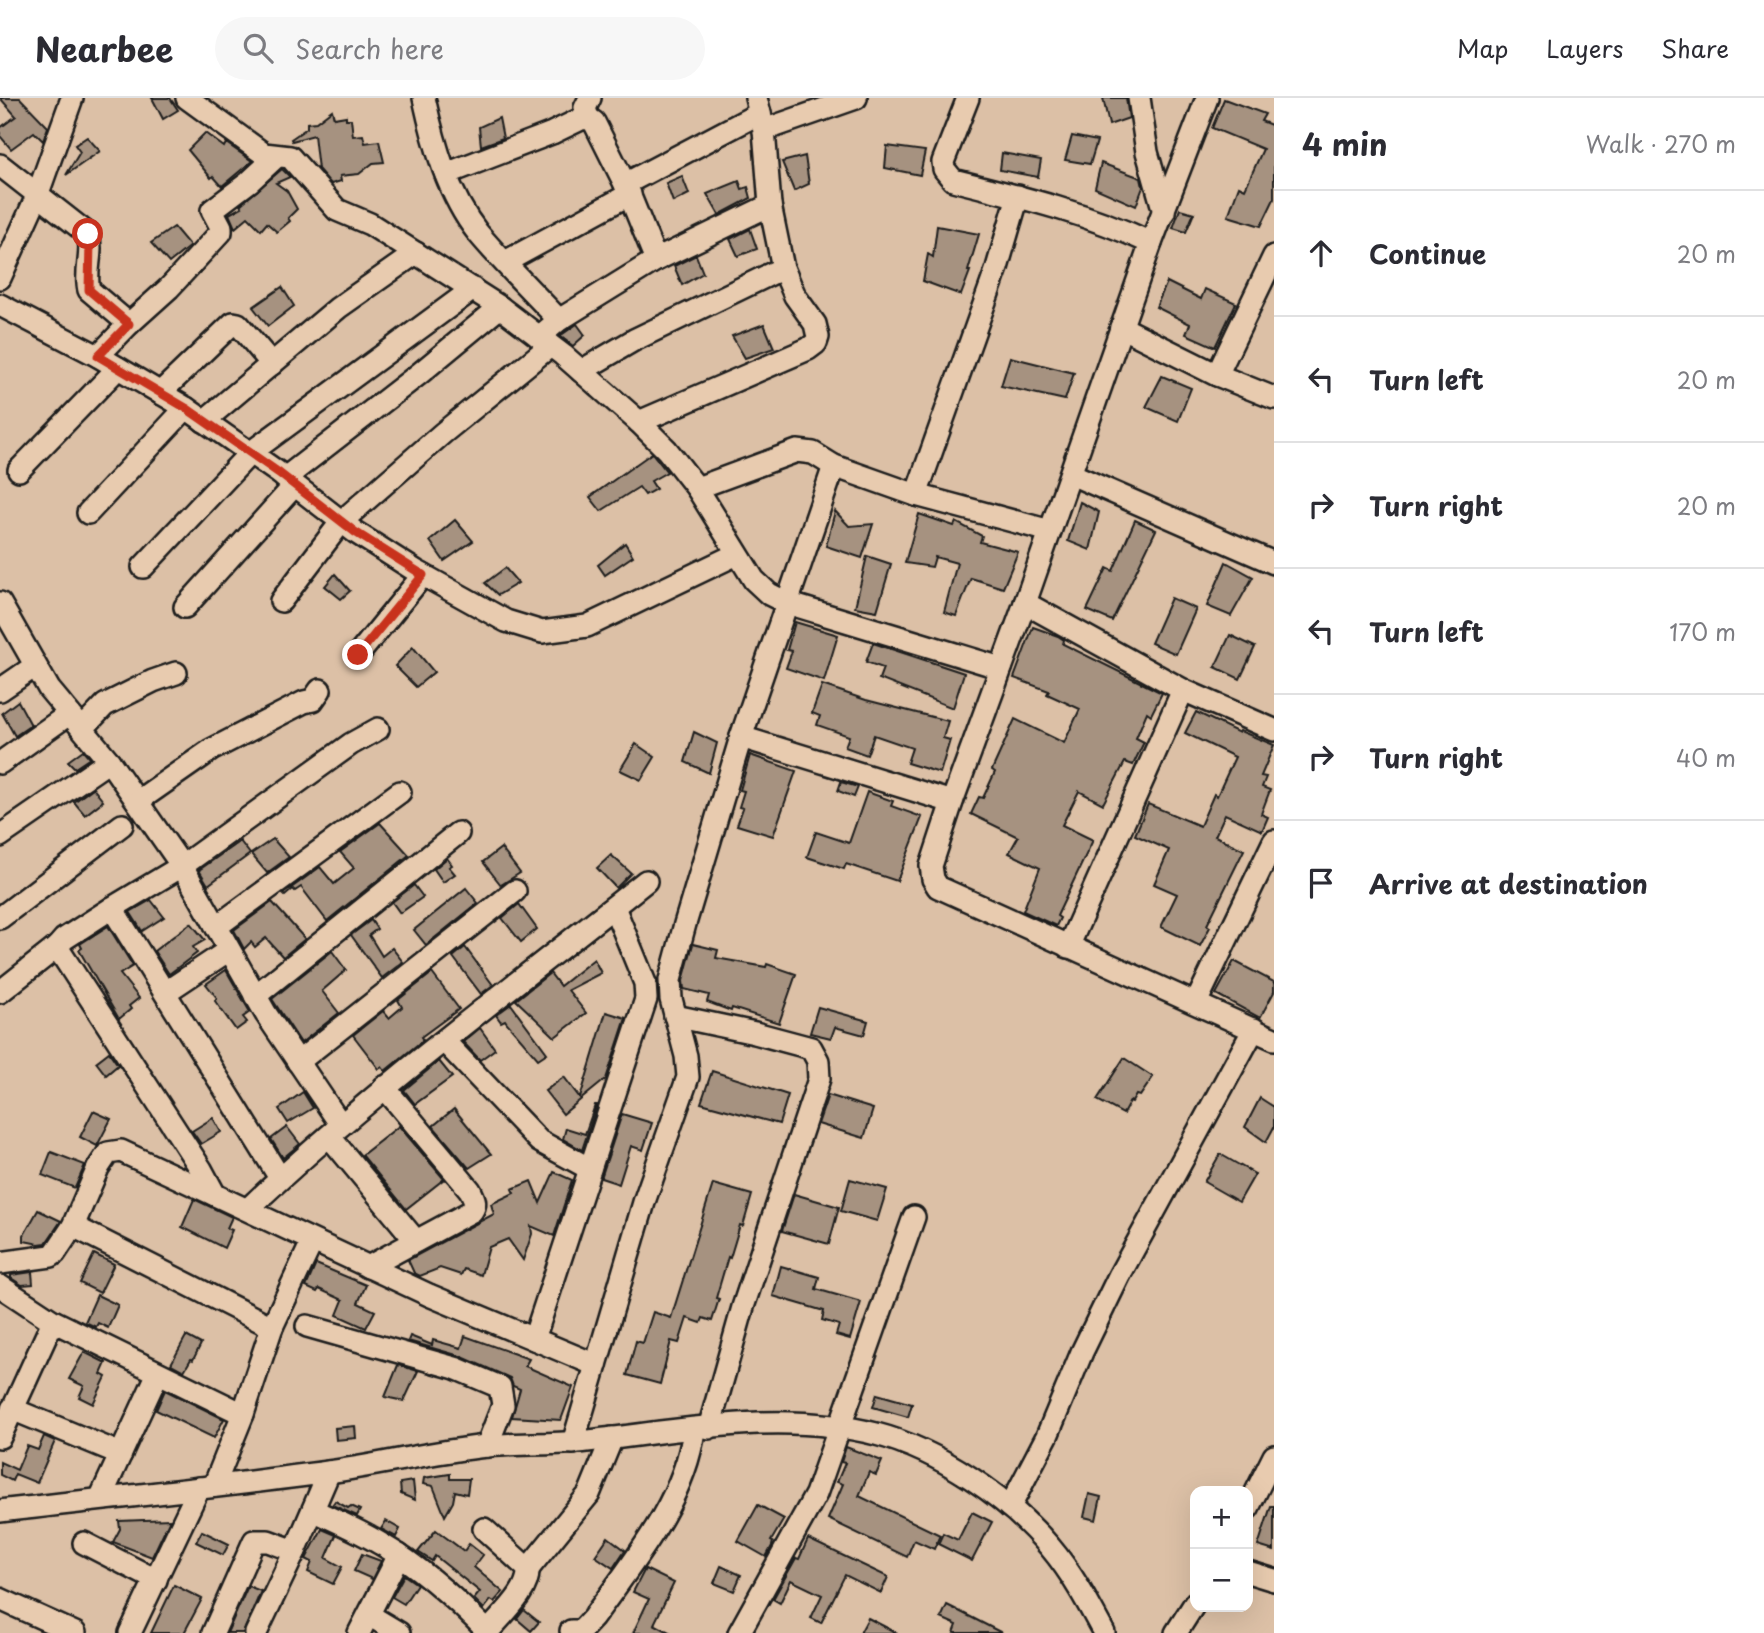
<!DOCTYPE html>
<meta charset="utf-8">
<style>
body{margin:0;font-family:"Playpen Sans",sans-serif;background:#f7f7f7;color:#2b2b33}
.controls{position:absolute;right:21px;bottom:21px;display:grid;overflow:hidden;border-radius:14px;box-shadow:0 7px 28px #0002}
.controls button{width:63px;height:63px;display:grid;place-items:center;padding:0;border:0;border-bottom:2px solid #e1e1e2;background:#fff;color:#2b2b33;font:35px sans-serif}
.stop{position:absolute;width:21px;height:21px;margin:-16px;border:5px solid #c8321e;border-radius:50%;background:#fff}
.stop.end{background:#c8321e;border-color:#fff;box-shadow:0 2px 7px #0008}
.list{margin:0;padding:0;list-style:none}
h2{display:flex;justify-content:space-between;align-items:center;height:91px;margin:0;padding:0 28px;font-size:30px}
h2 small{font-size:23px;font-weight:400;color:#7c7c81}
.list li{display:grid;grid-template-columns:46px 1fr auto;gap:21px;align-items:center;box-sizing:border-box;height:126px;padding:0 28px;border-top:2px solid #e1e1e2}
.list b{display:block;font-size:26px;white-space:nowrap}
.list em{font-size:23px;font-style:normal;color:#7c7c81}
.icon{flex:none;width:38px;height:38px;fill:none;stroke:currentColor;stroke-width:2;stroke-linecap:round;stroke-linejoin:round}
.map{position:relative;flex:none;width:1274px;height:1535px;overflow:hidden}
header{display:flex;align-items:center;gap:42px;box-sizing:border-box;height:98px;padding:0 35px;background:#fff;border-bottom:2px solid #e1e1e2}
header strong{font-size:33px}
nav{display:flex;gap:38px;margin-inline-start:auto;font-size:24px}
.search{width:490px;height:63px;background:#f7f7f7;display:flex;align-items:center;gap:18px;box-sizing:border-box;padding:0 24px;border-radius:38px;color:#7c7c81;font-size:26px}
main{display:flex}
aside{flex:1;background:#fff}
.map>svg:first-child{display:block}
.building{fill:#a69280;stroke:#1c1c1c;stroke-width:2}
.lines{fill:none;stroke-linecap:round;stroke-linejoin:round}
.minor-casing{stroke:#1c1c1c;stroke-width:26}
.minor{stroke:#e8cbaf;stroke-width:21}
.route{stroke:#c8321e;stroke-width:9}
</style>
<header>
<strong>Nearbee</strong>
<div class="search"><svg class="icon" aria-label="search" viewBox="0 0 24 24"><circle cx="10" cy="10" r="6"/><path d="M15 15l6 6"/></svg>Search here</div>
<nav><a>Map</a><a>Layers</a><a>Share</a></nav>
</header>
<main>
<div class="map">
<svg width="1274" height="1535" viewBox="0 0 1274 1535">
<rect width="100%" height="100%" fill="#dcc0a6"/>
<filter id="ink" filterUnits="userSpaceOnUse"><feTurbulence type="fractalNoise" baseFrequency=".0143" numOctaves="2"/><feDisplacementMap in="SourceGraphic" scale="14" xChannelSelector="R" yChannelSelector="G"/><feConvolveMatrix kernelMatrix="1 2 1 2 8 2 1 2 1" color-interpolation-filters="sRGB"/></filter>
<g filter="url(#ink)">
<g class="building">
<polygon points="0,0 20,0 48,29 43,43 34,34 11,51 0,38 0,30 16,18"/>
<polygon points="152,0 170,0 178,12 163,21"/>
<polygon points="1103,0 1126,0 1129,20 1109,27"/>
<polygon points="1224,1 1265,16 1261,23 1274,28 1274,101 1261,128 1228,118 1239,88 1245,91 1263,51 1212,30"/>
<polygon points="332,12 334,20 346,18 346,21 351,21 353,38 363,37 365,45 379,43 384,64 373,65 359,76 340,78 341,83 331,86 318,71 314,37 292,43 291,41 307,30 307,25 316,24"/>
<polygon points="499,20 503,40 481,48 479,29"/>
<polygon points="205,35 224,49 226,45 252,63 222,88 213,78 211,80 188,52"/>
<polygon points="1072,38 1097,43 1090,66 1065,62"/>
<polygon points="87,39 100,53 66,77 80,54 75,47"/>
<polygon points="887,48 925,53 920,77 885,70"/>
<polygon points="1002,55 1041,62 1038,79 1000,72"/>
<polygon points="805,58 809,86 794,93 782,64"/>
<polygon points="1101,65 1141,80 1143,89 1136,108 1095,90"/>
<polygon points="282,71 290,79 276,85 287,93 297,111 288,120 290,123 277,134 267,125 261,132 248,119 235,130 229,116 242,109 240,107"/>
<polygon points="682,78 689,96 673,104 666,85"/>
<polygon points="739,83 742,91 748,89 751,100 719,117 707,96"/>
<polygon points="1180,111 1194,115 1186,134 1173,130"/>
<polygon points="937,128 979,136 968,173 970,173 961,197 923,183 928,156 933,159"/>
<polygon points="174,129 190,148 169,165 151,145"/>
<polygon points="750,131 757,151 738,158 730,141"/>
<polygon points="696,157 703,175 682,187 674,168"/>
<polygon points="1167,184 1201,201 1205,191 1236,205 1215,249 1186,236 1190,226 1156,209"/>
<polygon points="282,189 294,208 268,228 253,209"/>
<polygon points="577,226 585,237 573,248 560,238"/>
<polygon points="764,226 774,250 745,260 732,238"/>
<polygon points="1010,259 1074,275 1065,302 1001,288"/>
<polygon points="1162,278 1191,290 1178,323 1146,309"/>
<polygon points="652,355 667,374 651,383 656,391 645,397 639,389 601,413 590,399"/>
<polygon points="1080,404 1099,414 1090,452 1068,443"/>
<polygon points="835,413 849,428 873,426 862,460 826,448"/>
<polygon points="919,416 954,428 956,424 982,438 980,444 1018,454 1003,490 971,480 956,518 944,514 957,465 935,459 932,469 905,465"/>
<polygon points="455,422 473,443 444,463 430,443"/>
<polygon points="1135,422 1156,432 1112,523 1087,512 1107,470 1113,473"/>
<polygon points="625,445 633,458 605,477 598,467"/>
<polygon points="867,458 891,466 877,513 855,509"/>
<polygon points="1226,464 1253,479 1231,518 1207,508"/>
<polygon points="505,470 518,485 498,497 485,485"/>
<polygon points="335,476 350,493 341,501 325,488"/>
<polygon points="1171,500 1196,511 1176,556 1151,545"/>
<polygon points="795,524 838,537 824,583 786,570 792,553 787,552"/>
<polygon points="1033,529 1058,538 1064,542 1063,546 1162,595 1151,617 1147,614 1136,640 1144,644 1133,667 1125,664 1103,706 1079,693 1062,727 1093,742 1057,818 1060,820 1056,828 1023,813 1040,770 1009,755 1018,739 971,716 979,699 983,700 995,674 992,672 1015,621 1064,645 1080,611 1047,596 1049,593 1014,580"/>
<polygon points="1230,537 1255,549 1240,581 1215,569"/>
<polygon points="873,545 964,575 953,610 879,581 883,570 866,564"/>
<polygon points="413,549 434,574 416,589 395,568"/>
<polygon points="822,587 866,602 948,623 943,640 950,642 940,675 907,665 912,650 874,637 867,657 845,649 849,638 817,627 820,618 812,615"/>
<polygon points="18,603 31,627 15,638 2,615"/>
<polygon points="1196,614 1239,635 1240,633 1274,647 1261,678 1266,679 1262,689 1270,692 1261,716 1268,719 1262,733 1225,716 1215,738 1244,752 1207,827 1210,829 1200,848 1161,829 1177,796 1154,786 1169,752 1135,737 1148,706 1200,728 1214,696 1217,698 1235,659 1185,635"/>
<polygon points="694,634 717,645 709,675 685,664"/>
<polygon points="636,646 655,659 641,682 620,672"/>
<polygon points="83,652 90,660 75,670 68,663"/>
<polygon points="750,657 796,673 773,738 737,727 743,710 739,709 744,693 740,692"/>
<polygon points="841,684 858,689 854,699 838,693"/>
<polygon points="93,690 103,703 85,717 74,704"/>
<polygon points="867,694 893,703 891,708 922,719 897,783 846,766 844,771 807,759 816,734 849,745"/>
<polygon points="380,725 409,757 327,823 301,789 295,793 293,791 285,798 283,796 320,769 334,786 354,770 340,754"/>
<polygon points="273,741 289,759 267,775 251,756"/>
<polygon points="240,743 250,756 208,787 199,772"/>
<polygon points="501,750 520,775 501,787 483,764"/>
<polygon points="611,757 631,775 616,790 597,770"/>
<polygon points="447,760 452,767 449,769 455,776 443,784 434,771"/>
<polygon points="414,787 423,799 400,815 392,804"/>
<polygon points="466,790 478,805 426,847 414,832"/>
<polygon points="151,802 164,819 142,833 130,814"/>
<polygon points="272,804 305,841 283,859 266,840 255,849 251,844 244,851 234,832"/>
<polygon points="519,806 537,831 521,844 502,820"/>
<polygon points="371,822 377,831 369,837 382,858 392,850 403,864 382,880 351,837"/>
<polygon points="191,825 205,842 193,849 197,855 169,876 154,853"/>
<polygon points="108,828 133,868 120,876 139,900 129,908 131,911 119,921 79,852 82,850 80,846"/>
<polygon points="693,846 718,852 716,860 766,869 767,866 796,876 779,925 732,910 731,913 707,904 709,897 684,891 683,883"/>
<polygon points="465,849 493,887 481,896 453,859"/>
<polygon points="332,853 346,872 322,893 339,915 301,945 272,901"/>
<polygon points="594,861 601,875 568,892 586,915 555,939 516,902 550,875 560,888"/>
<polygon points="1234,863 1274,884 1274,894 1260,920 1216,896"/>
<polygon points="226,872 250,914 243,919 247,924 236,932 215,903 217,900 206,886"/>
<polygon points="432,875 459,911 421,939 423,942 385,973 382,969 379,971 353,937 383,913 389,920 402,909 398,902"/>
<polygon points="511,906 547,955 538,961 507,925 505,922 501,924 496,917"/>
<polygon points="818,909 868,923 864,937 835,929 831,940 810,935"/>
<polygon points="606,914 626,920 606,981 563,1016 545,993 564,979 580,1000"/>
<polygon points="480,930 495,951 480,962 463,944"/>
<polygon points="109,954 118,967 106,977 96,964"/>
<polygon points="1124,960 1153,979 1140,998 1136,997 1132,1004 1130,1003 1123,1016 1097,1002"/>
<polygon points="439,963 452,979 415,1006 404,992"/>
<polygon points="712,973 788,997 779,1026 701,1005"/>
<polygon points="303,994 313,1010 288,1025 279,1011"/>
<polygon points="828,997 873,1011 864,1040 818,1026"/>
<polygon points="1260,1000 1274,1009 1274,1029 1266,1044 1245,1029"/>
<polygon points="595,1007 597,1007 582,1052 563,1041 566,1030 585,1036"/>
<polygon points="454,1011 491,1056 469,1070 433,1028"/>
<polygon points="93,1013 111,1021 97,1048 80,1039"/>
<polygon points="622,1016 652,1025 643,1052 631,1048 619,1086 601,1080"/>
<polygon points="213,1020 221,1034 201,1046 192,1033"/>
<polygon points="399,1028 444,1081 406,1111 362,1057"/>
<polygon points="287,1029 300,1046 283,1060 271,1041"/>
<polygon points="51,1054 85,1067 75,1090 42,1077"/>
<polygon points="1220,1056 1255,1076 1239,1104 1204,1084"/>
<polygon points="554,1074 572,1082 554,1138 531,1128 532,1136 523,1162 508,1141 489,1149 481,1177 464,1171 461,1177 440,1170 420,1178 414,1175 408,1162 494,1116 491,1106 514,1095 512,1091 531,1083 540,1105"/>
<polygon points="850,1081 887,1091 877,1123 841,1113"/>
<polygon points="713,1086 752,1097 743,1128 740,1127 730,1160 728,1159 716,1200 719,1201 712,1223 703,1220 701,1225 687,1220 679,1245 671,1243 660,1286 627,1277 636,1243 643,1245 653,1214 671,1220"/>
<polygon points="794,1096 839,1109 829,1146 782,1133"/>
<polygon points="194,1101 232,1119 227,1130 232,1132 224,1150 182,1129"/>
<polygon points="38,1112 61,1123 46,1145 39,1146 24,1143 24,1137"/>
<polygon points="94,1156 114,1166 100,1195 80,1185"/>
<polygon points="316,1166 366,1187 358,1205 375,1213 366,1230 337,1217 343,1202 319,1191 317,1194 306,1189"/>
<polygon points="781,1168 819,1179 816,1191 861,1204 850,1241 836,1237 839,1227 822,1222 824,1213 773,1198"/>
<polygon points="32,1174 33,1186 22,1187 11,1180 11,1177"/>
<polygon points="97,1197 118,1207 108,1230 98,1225 96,1229 85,1224"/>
<polygon points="186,1238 201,1246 193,1262 191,1261 184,1273 171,1266"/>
<polygon points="410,1238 432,1247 433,1242 461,1250 465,1238 529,1261 525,1268 573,1289 561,1322 512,1319 520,1291 513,1288 510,1280 460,1258 408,1243"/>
<polygon points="84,1254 106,1265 101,1276 106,1279 93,1306 79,1299 84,1288 69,1281"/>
<polygon points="398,1267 418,1273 404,1303 385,1299"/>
<polygon points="165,1292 224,1321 214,1340 156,1312"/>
<polygon points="877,1296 912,1306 908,1319 873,1309"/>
<polygon points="355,1328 356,1340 336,1342 335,1330"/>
<polygon points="44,1338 55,1343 37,1385 15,1376 12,1383 0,1377 0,1364 17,1372 27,1348 38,1352"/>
<polygon points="846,1349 882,1363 876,1377 869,1374 859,1398 940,1437 934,1451 914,1442 907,1459 828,1421 843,1386 837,1384 845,1365 841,1364"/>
<polygon points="450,1376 450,1381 469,1381 467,1396 455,1393 453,1404 445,1418 433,1388 423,1386 424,1380"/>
<polygon points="413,1383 415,1402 401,1396 400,1385"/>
<polygon points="1089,1396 1101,1399 1096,1422 1084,1419"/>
<polygon points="335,1403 348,1410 351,1408 360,1412 357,1418 332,1407"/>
<polygon points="758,1407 784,1421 771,1443 773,1444 772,1448 766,1459 738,1443"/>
<polygon points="1271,1408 1274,1408 1274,1453 1258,1448"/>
<polygon points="972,1414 992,1424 972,1463 938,1446 943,1435 958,1442"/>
<polygon points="170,1421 152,1459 113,1444 120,1431 119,1423"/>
<polygon points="386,1423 400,1431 396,1439 381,1431"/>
<polygon points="322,1431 336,1437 326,1460 342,1469 333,1486 308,1474 312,1464 306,1461"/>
<polygon points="436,1432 464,1453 469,1446 483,1457 474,1469 503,1494 494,1504 491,1502 484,1511 474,1501 480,1494 435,1458 432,1463 418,1454"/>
<polygon points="202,1433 229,1446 223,1457 196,1444"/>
<polygon points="608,1439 625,1452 613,1470 595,1458"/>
<polygon points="808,1441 888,1479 881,1495 845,1477 821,1525 811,1520 822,1497 791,1482 780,1505 773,1501 796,1460 799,1461"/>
<polygon points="362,1456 381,1463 372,1481 354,1473"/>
<polygon points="721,1468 741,1477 734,1493 714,1485"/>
<polygon points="645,1471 674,1485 654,1526 671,1535 633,1535 649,1501 633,1494"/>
<polygon points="404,1477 417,1486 404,1506 392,1499"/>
<polygon points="174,1487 202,1501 184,1535 151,1535"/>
<polygon points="248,1488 261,1493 243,1535 227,1535"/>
<polygon points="947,1507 955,1511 1002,1535 954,1535 957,1527 941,1520"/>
<polygon points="524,1512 539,1524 531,1533 517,1521"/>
<polygon points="868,1520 897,1535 860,1535"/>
</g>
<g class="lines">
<defs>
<g id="minor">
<polyline points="187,0 264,56 290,59 337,112 370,126 500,209 563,257 639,324 667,352 697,390 754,482 769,496 787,505 1001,570"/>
<path d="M424,0C434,46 448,97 478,135C503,165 532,193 559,222"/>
<path d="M968,0L943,64L944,71L953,82C1021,99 1087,115 1151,145"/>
<polyline points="1139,0 1147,54 1164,114"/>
<polyline points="1207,0 1151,145 1025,505 952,704 931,768 933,781 938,789 1274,941"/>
<polyline points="588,20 585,10 590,0"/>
<polyline points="764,32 856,0"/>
<path d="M0,67L88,136C94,154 84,174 89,192L129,226"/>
<polyline points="446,76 552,35 581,21 588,20 594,24 625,86 656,162"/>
<polyline points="625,86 760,15"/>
<polyline points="505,164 630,96"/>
<polyline points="0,180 37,98 72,0"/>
<polyline points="0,207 98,258 186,310 279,375 355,434 416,473 506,523 542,534 587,528 737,456"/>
<polyline points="1121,229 1217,277 1274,300"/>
<polyline points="539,239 559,222 656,162 770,107"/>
<polyline points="98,258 129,226 169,190 221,134 221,129 212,112 249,84 277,58"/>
<polyline points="581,273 634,242 783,170"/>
<polyline points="1217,277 1274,158"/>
<polyline points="160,295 233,225 238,226 272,266"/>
<polyline points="204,323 338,210 416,155"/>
<polyline points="639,324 808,251 816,245 818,239 815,226 795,198 783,170 770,107 764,32 756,0"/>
<polyline points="19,372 118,270"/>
<polyline points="1071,376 1274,465"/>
<polyline points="285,380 419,276 500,209"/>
<polyline points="697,390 797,353 813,355 834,368 916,397 1050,433"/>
<polyline points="916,397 997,170 1018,98"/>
<polyline points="88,415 186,310"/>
<polyline points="143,469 250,355 473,191"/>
<polyline points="281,503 342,423 443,335 550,248"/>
<polyline points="0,505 49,591 109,663 182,768 266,916 341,1027"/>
<polyline points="1025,505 1183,592 1274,632"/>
<polyline points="185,509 295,387"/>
<polyline points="358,557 423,477"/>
<polyline points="0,592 35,568"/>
<polyline points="83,630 105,607 153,583 176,575"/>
<polyline points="741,639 952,704"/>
<polyline points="0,665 69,616"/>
<polyline points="138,703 211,652 304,604 313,602 320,592"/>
<polyline points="0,738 109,663"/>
<polyline points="112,810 280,1080"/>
<polyline points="0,820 122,727"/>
<polyline points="216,829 400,694"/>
<polyline points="1068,849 1183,592"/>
<polyline points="0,894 57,849"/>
<polyline points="166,894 229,852"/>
<polyline points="255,898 458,735"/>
<polyline points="1196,905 1274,743"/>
<polyline points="675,918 755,935 811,950 818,963 819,981 743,1209 709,1330"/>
<polyline points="444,943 539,1043 590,1071"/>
<polyline points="298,964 515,793"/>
<polyline points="329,1038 416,1143"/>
<polyline points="215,1097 201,1071 57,849 64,841 112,810 182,768 351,646 378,631"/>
<path d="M248,1111C373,992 512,890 646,783"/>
<polyline points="73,1128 272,1229"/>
<polyline points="0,1165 51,1158 55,1155 73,1128 98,1070 108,1055 121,1053 429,1197 596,1267"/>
<path d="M368,1169L472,1113C477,1105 474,1100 470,1092L384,989"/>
<polyline points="0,1188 53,1223 243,1316"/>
<polyline points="307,1228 455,1270 500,1289 503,1307 487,1348"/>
<polyline points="534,1241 646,901 645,885 614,809"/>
<polyline points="12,1311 121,1356"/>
<polyline points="0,1339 53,1223"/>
<polyline points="573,1345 645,1101 688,979 686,958 671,901 670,882 685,826 741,639 834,368"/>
<polyline points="214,1388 243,1316 272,1229 312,1144"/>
<polyline points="100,1401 158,1275"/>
<polyline points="1010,1409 1047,1338 1082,1254 1119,1178 1254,931"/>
<polyline points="1248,1410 1274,1358"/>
<path d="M313,1412C336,1423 360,1433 381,1446C421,1469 457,1502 489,1535"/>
<path d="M0,1413C109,1400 219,1389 328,1374C381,1367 434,1353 488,1348C518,1345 548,1347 578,1344C675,1334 780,1311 876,1336C938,1352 1008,1399 1050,1449C1072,1475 1088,1505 1104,1535"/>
<path d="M484,1431L528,1471C530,1494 500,1518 487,1535"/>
<polyline points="84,1445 156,1482"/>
<polyline points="528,1471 589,1396 612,1340"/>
<polyline points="1248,1474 1274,1482"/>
<polyline points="0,1501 75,1535"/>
<polyline points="369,1517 399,1535"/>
<path d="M571,1533H581L593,1520C633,1464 685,1402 694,1332"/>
<polyline points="130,1535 199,1390"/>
<polyline points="213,1535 254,1443 268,1443 295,1453"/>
<polyline points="256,1535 295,1453 329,1374"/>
<polyline points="359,1535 399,1457"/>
<polyline points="739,1535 816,1396 914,1119"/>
<polyline points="1176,1535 1195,1505"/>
</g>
</defs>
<use href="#minor" class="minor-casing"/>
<use href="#minor" class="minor"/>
</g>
</g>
<g class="lines" filter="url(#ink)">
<polyline class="route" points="88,136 90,143 89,192 129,226 98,258 186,310 279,375 355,434 423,477 358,557"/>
</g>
</svg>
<div class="controls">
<button>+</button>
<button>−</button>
</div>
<div class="stop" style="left:88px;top:136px"></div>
<div class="stop end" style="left:358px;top:557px"></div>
</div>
<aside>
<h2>4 min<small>Walk · 270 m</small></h2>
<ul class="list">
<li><svg class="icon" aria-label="ahead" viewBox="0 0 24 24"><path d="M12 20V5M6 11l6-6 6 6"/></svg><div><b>Continue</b></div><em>20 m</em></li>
<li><svg class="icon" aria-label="left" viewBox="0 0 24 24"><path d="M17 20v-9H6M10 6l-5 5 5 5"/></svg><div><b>Turn left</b></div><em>20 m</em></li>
<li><svg class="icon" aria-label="right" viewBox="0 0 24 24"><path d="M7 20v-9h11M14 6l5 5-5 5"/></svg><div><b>Turn right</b></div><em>20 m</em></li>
<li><svg class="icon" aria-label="left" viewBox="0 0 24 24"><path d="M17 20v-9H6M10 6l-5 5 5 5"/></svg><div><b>Turn left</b></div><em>170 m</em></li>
<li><svg class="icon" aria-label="right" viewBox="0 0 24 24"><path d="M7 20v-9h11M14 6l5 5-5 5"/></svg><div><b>Turn right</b></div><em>40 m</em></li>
<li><svg class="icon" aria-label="arrive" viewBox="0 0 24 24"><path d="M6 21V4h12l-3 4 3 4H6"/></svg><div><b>Arrive at destination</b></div></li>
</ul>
</aside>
</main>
